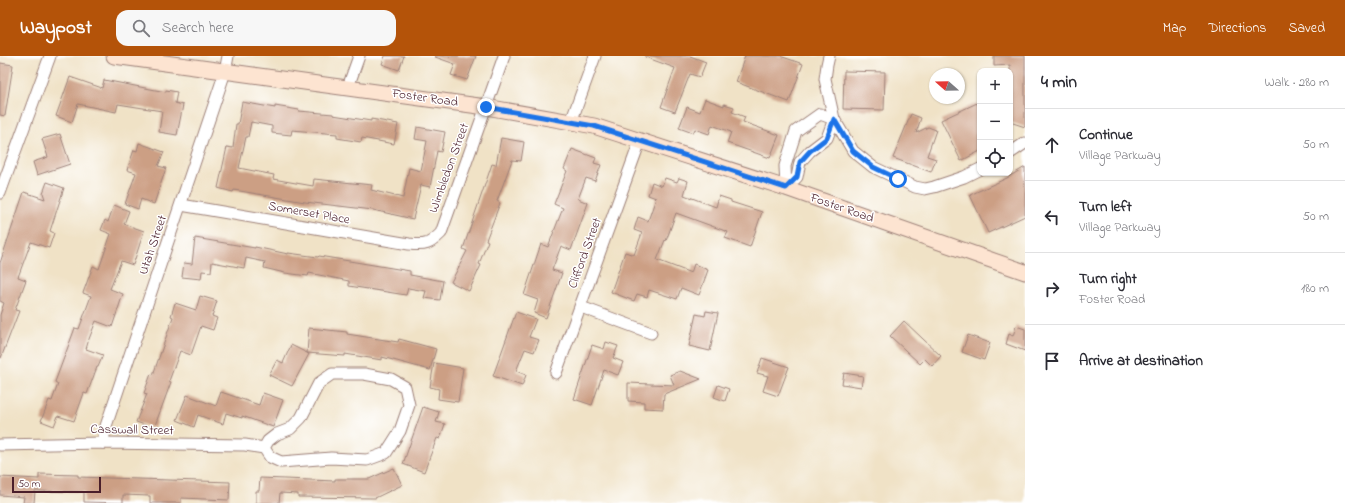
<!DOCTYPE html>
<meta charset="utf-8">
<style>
body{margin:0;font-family:"Indie Flower",sans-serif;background:#f7f7f7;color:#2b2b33}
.controls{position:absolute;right:12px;top:12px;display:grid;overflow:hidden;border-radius:8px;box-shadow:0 1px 3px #0004}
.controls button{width:36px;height:36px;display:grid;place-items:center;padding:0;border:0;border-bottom:1px solid #e1e1e2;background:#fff;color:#2b2b33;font:20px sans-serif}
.compass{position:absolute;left:929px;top:12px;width:36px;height:36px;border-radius:50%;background:#fff;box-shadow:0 1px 3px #0004;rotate:290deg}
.scale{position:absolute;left:12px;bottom:10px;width:89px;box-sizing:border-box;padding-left:4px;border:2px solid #4a1f2b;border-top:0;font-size:11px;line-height:14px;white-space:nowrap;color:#4a1f2b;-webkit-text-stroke:3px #fff;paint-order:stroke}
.stop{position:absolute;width:12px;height:12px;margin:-9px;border:3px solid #1a73e8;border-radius:50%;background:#fff}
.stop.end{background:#1a73e8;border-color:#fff;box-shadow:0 1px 4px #0008}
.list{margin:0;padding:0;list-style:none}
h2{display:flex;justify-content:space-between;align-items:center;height:52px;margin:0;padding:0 16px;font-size:17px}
h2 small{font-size:13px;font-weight:400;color:#7c7c81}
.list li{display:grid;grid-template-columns:26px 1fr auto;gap:12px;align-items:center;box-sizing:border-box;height:72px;padding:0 16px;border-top:1px solid #e1e1e2}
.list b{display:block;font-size:15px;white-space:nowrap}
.list p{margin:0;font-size:13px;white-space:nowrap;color:#7c7c81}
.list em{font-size:13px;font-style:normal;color:#7c7c81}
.icon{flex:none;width:22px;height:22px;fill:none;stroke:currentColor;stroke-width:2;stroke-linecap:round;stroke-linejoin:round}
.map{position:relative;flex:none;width:1025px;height:447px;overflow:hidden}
header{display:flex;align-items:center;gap:24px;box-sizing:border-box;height:56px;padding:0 20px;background:#b45309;color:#fff}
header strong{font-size:19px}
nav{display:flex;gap:22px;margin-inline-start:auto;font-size:14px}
.search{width:280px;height:36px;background:#f7f7f7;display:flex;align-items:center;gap:10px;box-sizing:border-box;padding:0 14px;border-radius:12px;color:#7c7c81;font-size:15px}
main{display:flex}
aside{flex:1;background:#fff}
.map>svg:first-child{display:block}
.building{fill:#cc9f84}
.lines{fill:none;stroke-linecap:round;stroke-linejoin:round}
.street-casing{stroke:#9d8078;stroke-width:13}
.secondary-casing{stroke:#9d8078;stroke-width:17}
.street{stroke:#fff;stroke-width:11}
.secondary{stroke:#fde4d1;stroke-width:15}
.route{stroke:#1a73e8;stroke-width:5}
.labels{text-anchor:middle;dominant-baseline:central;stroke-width:3;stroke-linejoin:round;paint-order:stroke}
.street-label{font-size:13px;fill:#4a1f2b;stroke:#fff}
</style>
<header>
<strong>Waypost</strong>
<div class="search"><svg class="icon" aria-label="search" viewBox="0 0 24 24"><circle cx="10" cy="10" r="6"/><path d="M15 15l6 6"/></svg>Search here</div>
<nav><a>Map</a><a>Directions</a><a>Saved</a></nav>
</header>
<main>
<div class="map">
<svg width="1025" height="447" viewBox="0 0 1025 447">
<rect width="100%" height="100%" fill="#fff"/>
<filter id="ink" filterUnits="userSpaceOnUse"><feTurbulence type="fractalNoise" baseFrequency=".025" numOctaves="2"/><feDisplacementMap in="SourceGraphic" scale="8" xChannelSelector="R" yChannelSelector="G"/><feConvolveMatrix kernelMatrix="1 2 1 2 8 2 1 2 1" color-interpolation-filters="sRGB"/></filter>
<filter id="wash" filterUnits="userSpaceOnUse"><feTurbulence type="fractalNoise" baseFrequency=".012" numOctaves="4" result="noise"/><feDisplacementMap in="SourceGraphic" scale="16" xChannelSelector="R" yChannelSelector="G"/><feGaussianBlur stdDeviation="0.9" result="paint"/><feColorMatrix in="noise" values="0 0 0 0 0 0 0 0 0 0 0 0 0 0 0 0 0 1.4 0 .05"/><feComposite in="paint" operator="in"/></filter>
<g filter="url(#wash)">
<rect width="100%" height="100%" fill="#f0e2c6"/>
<g id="blocks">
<g class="building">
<polygon points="385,0 404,0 399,14 382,8"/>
<polygon points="436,0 476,0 467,24 451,19 455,8 435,1"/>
<polygon points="645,0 690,0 706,6 700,21 690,18 675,56 661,51 675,12 645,1"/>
<polygon points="745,0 780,0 803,8 789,46 736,26"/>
<polygon points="994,0 1025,0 1025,71 1010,66 1010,9 994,10"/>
<polygon points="0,7 13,9 5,60 0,59"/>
<polygon points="844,15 885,16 884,54 843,53"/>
<polygon points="70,21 102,32 104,24 166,36 166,34 177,36 175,47 183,49 177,79 159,76 162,55 118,48 116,56 78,48 72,66 56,60"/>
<polygon points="705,43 724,50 724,48 734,51 732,56 745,61 743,66 779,79 770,102 727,87 731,76 712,69 709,78 695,73 693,77 679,72 687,51 700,56"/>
<polygon points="242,46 275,52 275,50 299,54 299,55 333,58 333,59 371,65 371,63 398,68 394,88 362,82 361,86 337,82 337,78 292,74 291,79 272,77 272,70 251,66 248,81 246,81 239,112 274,119 273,123 313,130 314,123 372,129 371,134 403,142 409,112 421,115 427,85 415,83 417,71 445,76 441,96 437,95 430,131 421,129 413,163 373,154 305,146 234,134 233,136 218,132 227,91 233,92 236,68 238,68"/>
<polygon points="977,47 980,53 980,95 961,105 941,64"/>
<polygon points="911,58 921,62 916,77 928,71 936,74 927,100 936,103 931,116 893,102"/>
<polygon points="60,78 70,108 37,119 33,106 48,101 42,83"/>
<polygon points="501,82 524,86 521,105 512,104 497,145 500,147 486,184 488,185 479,208 481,209 469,235 451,226 467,195 463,193 492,108 496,109"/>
<polygon points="139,87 164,96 158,110 166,112 154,148 141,143 138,153 125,148 136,117 127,114 134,94 137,95"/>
<polygon points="572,93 596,102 594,107 601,109 595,125 586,122 578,143 588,147 571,194 561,190 552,214 562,217 546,262 534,257 538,244 524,239 541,188 548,191 563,152 554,148 567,115 564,113"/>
<polygon points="1025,111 1025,160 988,177 970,139 1007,122"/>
<polygon points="665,122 677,126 679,122 688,125 684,139 716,151 719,140 731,144 731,146 762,156 750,191 725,182 728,176 676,157 666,185 665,184 657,204 691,217 694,208 708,214 699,239 681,232 677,243 649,234 647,241 637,238 634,245 611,236 625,196 634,199 642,177 634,174 638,161 648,165 656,142 648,139 652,126 662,130"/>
<polygon points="47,126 64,132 50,175 54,177 49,192 31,186 18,221 26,224 15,254 19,255 1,302 0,302 0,259 4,247 0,245 0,207 24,136 45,143 43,137"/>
<polygon points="114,149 129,155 124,168 144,175 133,209 121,205 110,233 123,238 112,271 96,265 89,283 86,293 103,299 98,311 97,311 87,338 84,337 74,365 58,360 54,370 41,365 49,344 52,345 58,328 55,326 75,272 79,273 91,240 83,237 93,210 99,213 111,178 101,174 105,164 108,166"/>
<polygon points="195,182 255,192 255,191 288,198 288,197 318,201 319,200 410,215 410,219 443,225 440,244 424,242 426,235 408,232 406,239 349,230 349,225 309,217 308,220 285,217 264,212 265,206 246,202 244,212 212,206 211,216 202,215 201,223 182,221 184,207 192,208"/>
<polygon points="200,240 217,245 212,260 217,262 213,274 201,270 191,299 180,295 169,325 171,326 154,372 136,366 147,338 144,337 151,318 153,319 173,261 171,260 175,247 196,254"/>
<polygon points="706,255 718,257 710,295 689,290 696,258 705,260"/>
<polygon points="516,256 536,263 529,281 539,284 534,296 525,293 516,315 526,319 522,330 493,320"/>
<polygon points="904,265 941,300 932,310 925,303 920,308 890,280"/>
<polygon points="1016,270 1025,273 1025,295 1006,288 1009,278 1013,280"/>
<polygon points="309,272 347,276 347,278 398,286 399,283 436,293 430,314 382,301 382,304 345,298 345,300 307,297 309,298 292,330 269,319 277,304 283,307 291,289 307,297"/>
<polygon points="968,279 990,287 984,304 962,296"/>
<polygon points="606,286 618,290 613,302 623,306 618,319 604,314 592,349 574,343 592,289 604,293"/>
<polygon points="762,302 789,311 778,340 763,335 768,320 757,317"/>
<polygon points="434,307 463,312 458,346 438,343 439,333 430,331"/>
<polygon points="680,315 701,323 664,338 663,353 644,352 644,346 628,345 628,327 674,329 670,319"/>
<polygon points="844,317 863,320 861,331 842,328"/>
<polygon points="718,329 729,333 725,345 714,341"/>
<polygon points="221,336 259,349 263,337 283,344 273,371 242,360 242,362 226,357 223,368 198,359 194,371 177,364 187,339 216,350"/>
<polygon points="423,351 439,356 436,366 445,368 440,383 437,382 424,416 403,408"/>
<polygon points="394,412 402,429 375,442 298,441 298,438 280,437 279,447 256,447 256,435 259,435 260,422 335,425 335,423 369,423"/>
<polygon points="39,418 78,419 78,421 230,426 229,444 181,442 181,447 150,447 150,440 123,439 123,447 84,446 84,436 35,435 34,447 23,447 24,441 0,439 0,421 39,423"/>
</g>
</g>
</g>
<g filter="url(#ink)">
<use href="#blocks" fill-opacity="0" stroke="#9d8078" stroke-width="1"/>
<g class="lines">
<defs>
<g id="street">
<polyline points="829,0 827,9 825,23 834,63 853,95 873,111 915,131 925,133 934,131 964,121 980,113"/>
<polyline points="348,31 359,0"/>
<polyline points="571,66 595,0"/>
<polyline points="1010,97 1025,87"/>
<polyline points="786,132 785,110 796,75 820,58 834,63"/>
<polyline points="786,132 797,121 800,106 810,95 827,82 834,63"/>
<polyline points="0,137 50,0"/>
<path d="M181,149L409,188C426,190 430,188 441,177L504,0"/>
<polyline points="581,251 651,277"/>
<polyline points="556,317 640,85"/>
<polyline points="103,387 105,373 225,16 228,0"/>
<polyline points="0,389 103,387 245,389 264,392 270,401 281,406 331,402 367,404 386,397 400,375 409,349 405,331 391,323 364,318 332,318 319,327 301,362 290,373 277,378 268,385 264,392"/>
</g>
<polyline id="secondary" points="114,0 486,51 594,70 786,132 1025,216"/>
</defs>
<use href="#street" class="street-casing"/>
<use href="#secondary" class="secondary-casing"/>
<use href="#street" class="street"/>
<use href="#secondary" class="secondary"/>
</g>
</g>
<g class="lines" filter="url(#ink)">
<polyline class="route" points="486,51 594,70 786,132 797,121 800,106 810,95 827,82 834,63 853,95 873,111 898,123"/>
</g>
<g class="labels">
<g class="street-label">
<text transform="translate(425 42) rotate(8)">Foster Road</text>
<text transform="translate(449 112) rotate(-70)">Wimbledon Street</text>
<text transform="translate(842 152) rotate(19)">Foster Road</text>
<text transform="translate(309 157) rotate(10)">Somerset Place</text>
<text transform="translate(153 189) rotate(-71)">Utah Street</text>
<text transform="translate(585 197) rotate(-70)">Clifford Street</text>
<text transform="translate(132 374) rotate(1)">Casswall Street</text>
</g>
</g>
</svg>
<div class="controls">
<button>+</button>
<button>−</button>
<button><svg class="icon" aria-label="locate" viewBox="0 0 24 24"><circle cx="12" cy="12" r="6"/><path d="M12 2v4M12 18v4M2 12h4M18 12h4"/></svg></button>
</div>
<svg class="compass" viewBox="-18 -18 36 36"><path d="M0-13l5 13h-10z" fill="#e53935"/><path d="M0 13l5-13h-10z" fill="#7c7c81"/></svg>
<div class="scale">50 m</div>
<div class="stop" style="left:898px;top:123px"></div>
<div class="stop end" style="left:486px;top:51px"></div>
</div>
<aside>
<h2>4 min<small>Walk · 280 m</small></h2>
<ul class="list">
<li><svg class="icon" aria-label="ahead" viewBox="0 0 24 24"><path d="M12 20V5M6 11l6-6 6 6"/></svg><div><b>Continue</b><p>Village Parkway</p></div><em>50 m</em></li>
<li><svg class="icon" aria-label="left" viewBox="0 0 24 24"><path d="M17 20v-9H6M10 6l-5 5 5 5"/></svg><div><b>Turn left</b><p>Village Parkway</p></div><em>50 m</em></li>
<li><svg class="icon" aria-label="right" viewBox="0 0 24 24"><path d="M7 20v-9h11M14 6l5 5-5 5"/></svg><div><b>Turn right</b><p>Foster Road</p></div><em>180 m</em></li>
<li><svg class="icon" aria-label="arrive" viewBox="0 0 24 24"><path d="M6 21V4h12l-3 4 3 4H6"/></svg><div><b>Arrive at destination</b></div></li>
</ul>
</aside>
</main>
